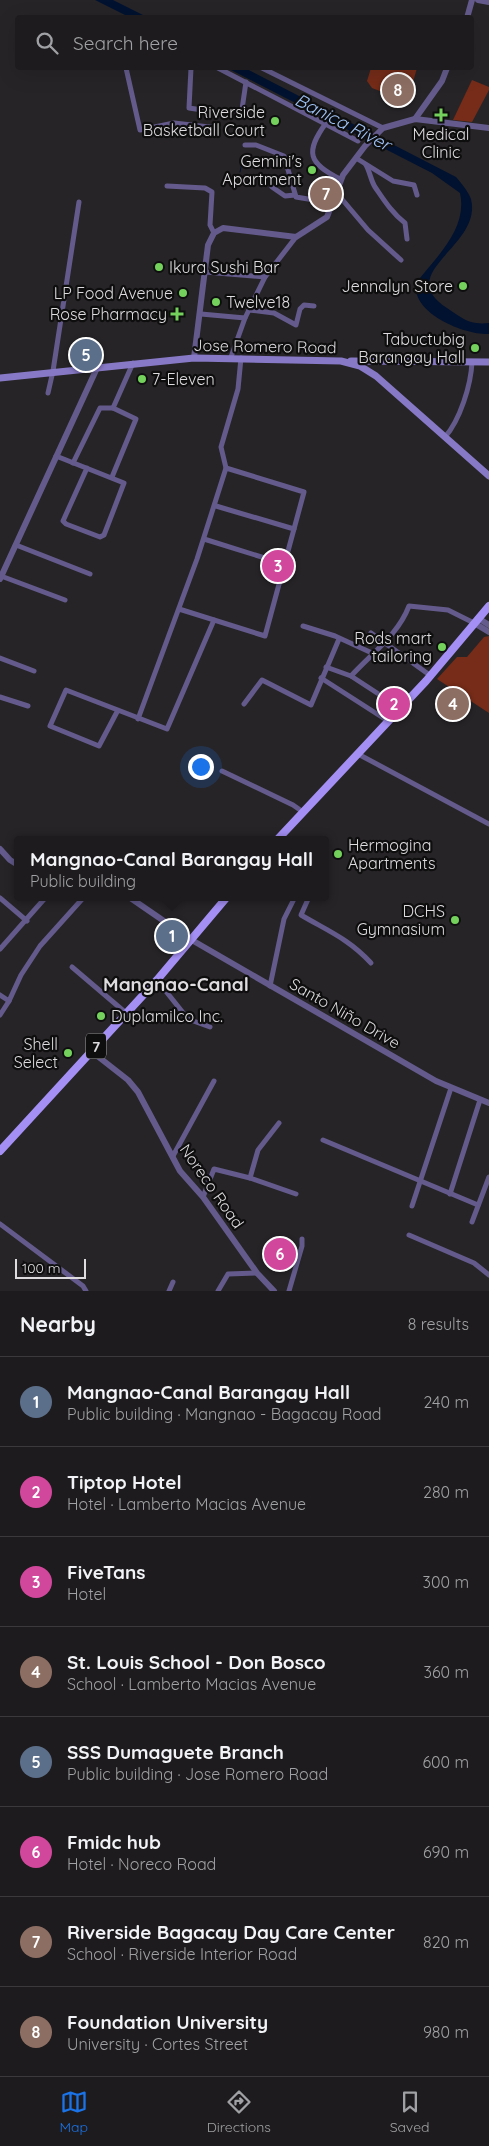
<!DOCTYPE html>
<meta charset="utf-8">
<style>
body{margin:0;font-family:Quicksand,sans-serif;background:#2a282a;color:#f1f3f6}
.scale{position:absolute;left:15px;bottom:12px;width:71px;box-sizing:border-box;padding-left:5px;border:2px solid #dedcde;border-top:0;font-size:14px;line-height:18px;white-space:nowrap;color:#dedcde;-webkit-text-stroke:4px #0f0e0f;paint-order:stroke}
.you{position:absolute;left:200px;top:766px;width:18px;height:18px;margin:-12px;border:4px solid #fff;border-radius:50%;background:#1a73e8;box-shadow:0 0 0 8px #1a73e833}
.badge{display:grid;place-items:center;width:32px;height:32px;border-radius:50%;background:#1a73e8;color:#fff;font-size:16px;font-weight:700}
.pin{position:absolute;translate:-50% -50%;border:2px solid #fff;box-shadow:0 1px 5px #0006}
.popup{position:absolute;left:14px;top:836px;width:315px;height:65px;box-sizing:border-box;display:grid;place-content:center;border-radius:5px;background:#1d1b1d;filter:drop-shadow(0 1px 4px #0005);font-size:16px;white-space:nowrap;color:#a0a1a4}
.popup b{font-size:19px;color:#f1f3f6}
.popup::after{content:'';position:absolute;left:50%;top:100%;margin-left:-10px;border:10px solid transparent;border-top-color:#1d1b1d}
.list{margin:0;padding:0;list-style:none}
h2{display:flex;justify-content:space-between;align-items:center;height:65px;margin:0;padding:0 20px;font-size:21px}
h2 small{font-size:16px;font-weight:400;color:#a0a1a4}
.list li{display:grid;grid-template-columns:32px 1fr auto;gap:15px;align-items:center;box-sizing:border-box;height:90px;padding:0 20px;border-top:1px solid #3b393b}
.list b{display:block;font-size:19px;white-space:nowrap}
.list p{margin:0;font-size:16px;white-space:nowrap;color:#a0a1a4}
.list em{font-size:16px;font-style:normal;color:#a0a1a4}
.icon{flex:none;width:28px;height:28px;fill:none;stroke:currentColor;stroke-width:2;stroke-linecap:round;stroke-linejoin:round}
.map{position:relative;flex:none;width:489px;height:1291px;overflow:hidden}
.search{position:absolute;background:#1d1b1d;box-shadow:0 5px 20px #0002;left:15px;right:15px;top:15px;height:55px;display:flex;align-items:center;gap:12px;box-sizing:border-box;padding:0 18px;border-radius:5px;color:#a0a1a4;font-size:19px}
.sheet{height:785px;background:#1d1b1d}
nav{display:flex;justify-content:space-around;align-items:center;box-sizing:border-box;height:70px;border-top:1px solid #3b393b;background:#1d1b1d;font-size:14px;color:#a0a1a4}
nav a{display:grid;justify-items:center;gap:2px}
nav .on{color:#1a73e8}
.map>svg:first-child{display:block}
.green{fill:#762c18}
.water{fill:#011230}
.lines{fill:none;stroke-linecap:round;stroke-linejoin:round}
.stream{stroke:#011230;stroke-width:1}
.minor{stroke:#645b8c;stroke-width:5}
.tertiary{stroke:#645b8c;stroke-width:6}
.secondary{stroke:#8879c6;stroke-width:7}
.primary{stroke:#a48ff4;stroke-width:8}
.poi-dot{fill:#74d25c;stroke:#0f0e0f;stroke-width:2}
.labels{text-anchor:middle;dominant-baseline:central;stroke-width:4.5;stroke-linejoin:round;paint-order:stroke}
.shield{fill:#0f0e0f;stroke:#a09ea0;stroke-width:1}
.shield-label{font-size:15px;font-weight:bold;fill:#dedcde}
.poi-label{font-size:16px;fill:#dedcde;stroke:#0f0e0f;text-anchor:end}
.street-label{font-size:16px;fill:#dedcde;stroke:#0f0e0f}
.water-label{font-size:18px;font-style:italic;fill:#9ec3f7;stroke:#0f0e0f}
.quarter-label{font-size:19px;font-weight:bold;fill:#dedcde;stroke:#0f0e0f}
</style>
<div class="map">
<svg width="489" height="1291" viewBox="0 0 489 1291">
<rect width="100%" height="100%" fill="#272427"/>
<g class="green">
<polygon points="371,68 417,68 408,99 403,100 372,88 367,81"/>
<polygon points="472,80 489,87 489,90 472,122 453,120"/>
<polygon points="489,636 489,713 437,679 457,657 467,657 484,637"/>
</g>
<g class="water">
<polygon points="95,0 113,0 147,17 129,17"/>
<path d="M227,68H245L456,177C461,183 468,191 471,199C483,247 392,272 447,308C464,319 468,325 489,323V334C464,335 411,313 416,283C436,257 468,229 460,193L432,173Z"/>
</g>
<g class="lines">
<polyline class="stream" points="240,172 243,158"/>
<g class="minor">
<polyline points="126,68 140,130 174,123 218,128"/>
<polyline points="191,68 189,108 209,111"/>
<polyline points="218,68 358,141"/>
<polyline points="262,68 383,128"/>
<polyline points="242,109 246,82"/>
<path d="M326,123C305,152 308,163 340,179"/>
<polyline points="245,145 256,145 284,156 296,197 314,200 330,209"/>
<polyline points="356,158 393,181 414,185 417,195"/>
<path d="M366,165C370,172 371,181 375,187C384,200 392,213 405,223L407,239"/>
<polyline points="167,186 205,188 212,192 210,225 214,233"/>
<polyline points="272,187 285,196 295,195"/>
<polyline points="335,191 368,230 401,260"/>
<polyline points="205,272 265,277"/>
<polyline points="249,310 274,313 296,325 300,309 304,305 314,306"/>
<polyline points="201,314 245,318"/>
<polyline points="231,357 245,318 265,277 296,237"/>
<polyline points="48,393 53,371 79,202"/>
<path d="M445,437C460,420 471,385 472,362"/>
<polyline points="56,456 124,483 104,535 100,537 66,524 63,521 87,468"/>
<polyline points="73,463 100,408 113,408"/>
<polyline points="226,468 221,447 238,389 241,358"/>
<polyline points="112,477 136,419 113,408 133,363"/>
<polyline points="216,506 294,529"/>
<polyline points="204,539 284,564"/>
<polyline points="16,545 90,574"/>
<polyline points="1,576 65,600"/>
<polyline points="303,626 335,636 372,653"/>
<polyline points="371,633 431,676"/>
<polyline points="0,658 34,671"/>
<polyline points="326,667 351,676 400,708"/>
<path d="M351,676C372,653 398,635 409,606L448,610L474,623"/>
<polyline points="321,678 388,721"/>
<polyline points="0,697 28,706"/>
<polyline points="244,704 262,680 311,705 339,639"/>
<polyline points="118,710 99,746 50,726 66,690 167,729 214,620"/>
<polyline points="138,719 197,559 226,468 304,492 265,636 179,609"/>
<polyline points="358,754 489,824"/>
<polyline points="222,771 293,805 303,812"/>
<path d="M309,897L301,915C328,931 349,939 371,963"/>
<polyline points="0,898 27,921"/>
<polyline points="0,949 46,897"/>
<polyline points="72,967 126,1013"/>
<polyline points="157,980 188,1019 210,1027"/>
<polyline points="270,986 284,919 295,897"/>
<polyline points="0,995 9,1001 21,975 40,946 84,897"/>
<polyline points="0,1015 9,1001"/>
<polyline points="323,1140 478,1205"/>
<polyline points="173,1156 214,1081"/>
<polyline points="250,1178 258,1150 279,1123"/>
<polyline points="450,1194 480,1100"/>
<polyline points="203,1197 214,1169 250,1178 296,1194"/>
<polyline points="412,1206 451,1088"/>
<polyline points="472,1222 489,1177"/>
<polyline points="0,1224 83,1286 86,1291"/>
<polyline points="409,1235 474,1263 489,1275"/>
<polyline points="169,1291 173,1282"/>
<polyline points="218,1291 228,1274 257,1273"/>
<polyline points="289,1291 302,1246 302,1239"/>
</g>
<g class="tertiary">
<polyline points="478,0 489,2"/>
<polyline points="467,18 472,0"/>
<polyline points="415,119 442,81 447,68"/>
<polyline points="194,358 208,245 214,233 223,228 296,237 327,217 343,175 365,146 383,128 415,119 489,128"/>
<polyline points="0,579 97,368"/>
<polyline points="478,618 489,625"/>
<polyline points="474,623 489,632"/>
<polyline points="0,849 10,860 18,865"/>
<polyline points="129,897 190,939 436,1081 489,1103"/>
<polyline points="91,1051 128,1080 138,1092 180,1171 203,1197 257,1273 274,1291"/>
</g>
<g class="secondary">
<polyline points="351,361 489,362"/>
<polyline points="0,378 194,358 341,361 360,366 376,376 489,476"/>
</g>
<g class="primary">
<polyline points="277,840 426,681 489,606"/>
<polyline points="0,1151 157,980 227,897"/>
</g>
</g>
<g class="poi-dot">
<path d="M438.5 107.5h5v5h5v5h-5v5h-5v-5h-5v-5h5z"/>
<circle cx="275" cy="121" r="5"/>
<circle cx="312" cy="170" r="5"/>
<circle cx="159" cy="267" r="5"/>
<circle cx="463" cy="286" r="5"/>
<circle cx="183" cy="293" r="5"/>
<circle cx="216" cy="302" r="5"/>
<path d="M174.5 306.5h5v5h5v5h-5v5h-5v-5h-5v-5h5z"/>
<circle cx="475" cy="348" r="5"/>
<circle cx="142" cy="379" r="5"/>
<circle cx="442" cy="647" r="5"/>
<circle cx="338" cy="854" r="5"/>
<circle cx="455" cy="920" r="5"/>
<circle cx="101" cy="1016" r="5"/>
<circle cx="68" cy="1053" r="5"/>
</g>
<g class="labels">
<rect class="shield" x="86" y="1033.5" width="20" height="25" rx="4"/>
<g class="shield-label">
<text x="96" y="1046">7</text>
</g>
<g class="poi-label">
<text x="265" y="112">Riverside<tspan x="265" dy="18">Basketball Court</tspan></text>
<text x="441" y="134" text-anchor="middle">Medical<tspan x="441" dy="18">Clinic</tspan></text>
<text x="302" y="161">Gemini's<tspan x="302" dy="18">Apartment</tspan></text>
<text x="169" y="267" text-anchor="start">Ikura Sushi Bar</text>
<text x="453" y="286">Jennalyn Store</text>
<text x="173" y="293">LP Food Avenue</text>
<text x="226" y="302" text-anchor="start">Twelve18</text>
<text x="167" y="314">Rose Pharmacy</text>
<text x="465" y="339">Tabuctubig<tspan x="465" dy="18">Barangay Hall</tspan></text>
<text x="152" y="379" text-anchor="start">7-Eleven</text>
<text x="432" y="638">Rods mart<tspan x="432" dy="18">tailoring</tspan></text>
<text x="348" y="845" text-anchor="start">Hermogina<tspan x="348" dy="18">Apartments</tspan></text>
<text x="445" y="911">DCHS<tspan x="445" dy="18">Gymnasium</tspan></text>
<text x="111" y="1016" text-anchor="start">Duplamilco Inc.</text>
<text x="58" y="1044">Shell<tspan x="58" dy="18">Select</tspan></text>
</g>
<g class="street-label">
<text transform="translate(265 346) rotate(1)">Jose Romero Road</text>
<text transform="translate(345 1013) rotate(30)">Santo Niño Drive</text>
<text transform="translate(212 1186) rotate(55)">Noreco Road</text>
</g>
<g class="water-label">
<text transform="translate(343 122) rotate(27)">Banica River</text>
</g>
<g class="quarter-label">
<text x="176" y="984">Mangnao-Canal</text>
</g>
</g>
</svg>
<div class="scale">100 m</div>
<div class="you"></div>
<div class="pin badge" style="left:172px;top:936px;background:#5c6f8a">1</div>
<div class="popup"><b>Mangnao-Canal Barangay Hall</b>Public building</div>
<div class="pin badge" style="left:394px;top:704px;background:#d1479c">2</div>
<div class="pin badge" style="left:278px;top:566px;background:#d1479c">3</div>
<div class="pin badge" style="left:453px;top:704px;background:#8d6e63">4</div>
<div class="pin badge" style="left:86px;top:355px;background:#5c6f8a">5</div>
<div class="pin badge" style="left:280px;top:1254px;background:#d1479c">6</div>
<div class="pin badge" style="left:326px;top:194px;background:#8d6e63">7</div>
<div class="pin badge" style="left:398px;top:90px;background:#8d6e63">8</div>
<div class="search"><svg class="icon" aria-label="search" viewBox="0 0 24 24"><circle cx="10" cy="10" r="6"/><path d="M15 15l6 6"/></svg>Search here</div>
</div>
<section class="sheet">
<h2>Nearby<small>8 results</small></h2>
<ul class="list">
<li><span class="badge" style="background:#5c6f8a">1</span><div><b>Mangnao-Canal Barangay Hall</b><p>Public building · Mangnao - Bagacay Road</p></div><em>240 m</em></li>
<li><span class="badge" style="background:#d1479c">2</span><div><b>Tiptop Hotel</b><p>Hotel · Lamberto Macias Avenue</p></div><em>280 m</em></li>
<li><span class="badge" style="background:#d1479c">3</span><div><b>FiveTans</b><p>Hotel</p></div><em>300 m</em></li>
<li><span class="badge" style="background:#8d6e63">4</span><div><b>St. Louis School - Don Bosco</b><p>School · Lamberto Macias Avenue</p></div><em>360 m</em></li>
<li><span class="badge" style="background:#5c6f8a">5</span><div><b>SSS Dumaguete Branch</b><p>Public building · Jose Romero Road</p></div><em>600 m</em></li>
<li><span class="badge" style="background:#d1479c">6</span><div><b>Fmidc hub</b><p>Hotel · Noreco Road</p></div><em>690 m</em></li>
<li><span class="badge" style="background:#8d6e63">7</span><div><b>Riverside Bagacay Day Care Center</b><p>School · Riverside Interior Road</p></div><em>820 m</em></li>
<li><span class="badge" style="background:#8d6e63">8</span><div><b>Foundation University</b><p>University · Cortes Street</p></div><em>980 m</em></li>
</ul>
</section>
<nav>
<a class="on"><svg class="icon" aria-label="map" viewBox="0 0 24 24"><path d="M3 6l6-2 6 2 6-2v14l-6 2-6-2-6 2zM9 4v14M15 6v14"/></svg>Map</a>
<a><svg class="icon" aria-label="directions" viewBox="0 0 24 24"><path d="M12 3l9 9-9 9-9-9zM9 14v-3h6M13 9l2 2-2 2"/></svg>Directions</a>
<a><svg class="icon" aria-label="saved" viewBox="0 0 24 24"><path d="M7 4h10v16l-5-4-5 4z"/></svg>Saved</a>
</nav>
